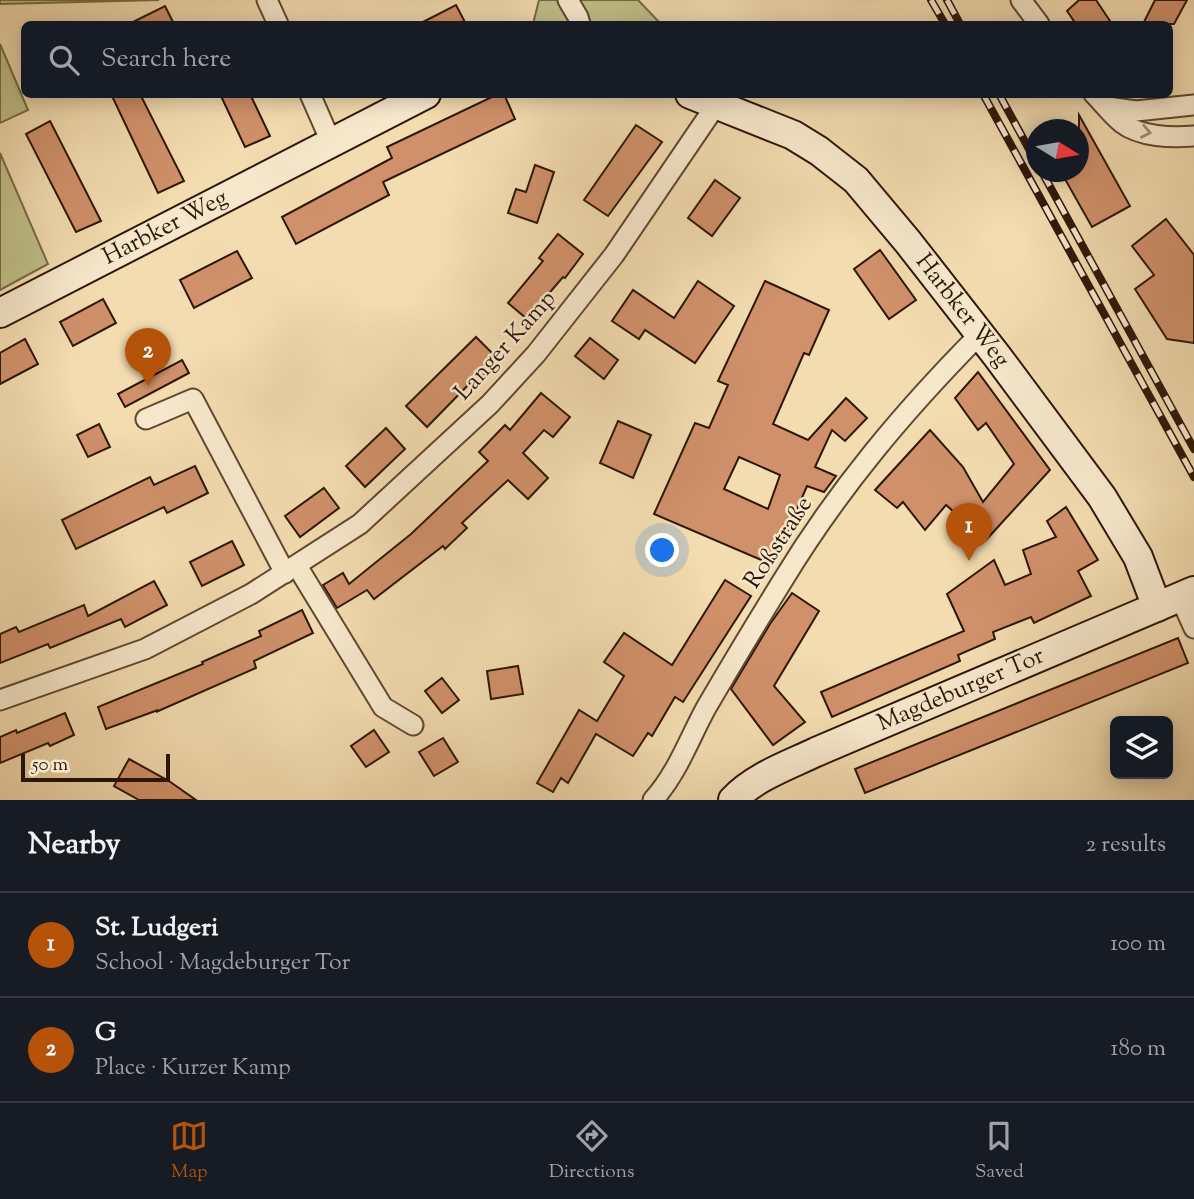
<!DOCTYPE html>
<meta charset="utf-8">
<style>
body{margin:0;font-family:"Sorts Mill Goudy",serif;background:#242831;color:#f1f3f6}
.controls{position:absolute;right:21px;bottom:21px;display:grid;overflow:hidden;border-radius:10px;box-shadow:0 4px 18px #0003}
.controls button{width:63px;height:63px;display:grid;place-items:center;padding:0;border:0;border-bottom:2px solid #363941;background:#171b24;color:#f1f3f6;font:35px sans-serif}
.compass{position:absolute;left:1026px;top:119px;width:63px;height:63px;border-radius:50%;background:#171b24;box-shadow:0 4px 18px #0003;rotate:101deg}
.scale{position:absolute;left:21px;bottom:18px;width:149px;box-sizing:border-box;padding-left:7px;border:4px solid #2e1606;border-top:0;font-size:19px;line-height:24px;white-space:nowrap;color:#2e1606;-webkit-text-stroke:5px #f7e8cc;paint-order:stroke}
.you{position:absolute;left:663px;top:551px;width:24px;height:24px;margin:-18px;border:5px solid #fff;border-radius:50%;background:#1a73e8;box-shadow:0 0 0 10px #1a73e833}
.badge{display:grid;place-items:center;width:46px;height:46px;border-radius:50%;background:#b45309;color:#fff;font-size:23px;font-weight:700}
.pin{position:absolute;translate:-50% -58px;filter:drop-shadow(0 2px 4px #0008)}
.pin::after{content:'';position:absolute;top:37px;width:24px;height:21px;background:inherit;clip-path:polygon(0 0,100% 0,50% 100%)}
.list{margin:0;padding:0;list-style:none}
h2{display:flex;justify-content:space-between;align-items:center;height:91px;margin:0;padding:0 28px;font-size:30px}
h2 small{font-size:23px;font-weight:400;color:#9ea1a6}
.list li{display:grid;grid-template-columns:46px 1fr auto;gap:21px;align-items:center;box-sizing:border-box;height:105px;padding:0 28px;border-top:2px solid #363941}
.list b{display:block;font-size:26px;white-space:nowrap}
.list p{margin:0;font-size:23px;white-space:nowrap;color:#9ea1a6}
.list em{font-size:23px;font-style:normal;color:#9ea1a6}
.icon{flex:none;width:38px;height:38px;fill:none;stroke:currentColor;stroke-width:2;stroke-linecap:round;stroke-linejoin:round}
.map{position:relative;flex:none;width:1194px;height:800px;overflow:hidden}
.search{position:absolute;background:#171b24;box-shadow:0 4px 18px #0003;left:21px;right:21px;top:21px;height:77px;display:flex;align-items:center;gap:18px;box-sizing:border-box;padding:0 24px;border-radius:10px;color:#9ea1a6;font-size:26px}
.sheet{height:301px;background:#171b24}
nav{display:flex;justify-content:space-around;align-items:center;box-sizing:border-box;height:98px;border-top:2px solid #363941;background:#171b24;font-size:19px;color:#9ea1a6}
nav a{display:grid;justify-items:center;gap:4px}
nav .on{color:#b45309}
.map>svg:first-child{display:block}
.green{fill:#c0bf88;stroke:#776a47;stroke-width:2}
.building{fill:#d0916a;stroke:#2e1606;stroke-width:2;fill-rule:evenodd}
.lines{fill:none;stroke-linecap:round;stroke-linejoin:round}
.minor-casing{stroke:#5f4830;stroke-width:23}
.secondary-casing{stroke:#2e1606;stroke-width:32}
.minor{stroke:#f7e8cc;stroke-width:19}
.secondary{stroke:#f7e8cc;stroke-width:28}
.rail-casing{stroke:#2e1606;stroke-width:8}
.rail{stroke:#f7e8cc;stroke-width:5;stroke-dasharray:16;stroke-linecap:butt}
.oneway{stroke:#9d8a73}
.labels{text-anchor:middle;dominant-baseline:central;stroke-width:5;stroke-linejoin:round;paint-order:stroke}
.street-label{font-size:24px;fill:#2e1606;stroke:#f7e8cc}
</style>
<div class="map">
<svg width="1194" height="800" viewBox="0 0 1194 800">
<rect width="100%" height="100%" fill="#f3dcb0"/>
<filter id="stains"><feTurbulence type="fractalNoise" baseFrequency=".00286" numOctaves="4"/><feColorMatrix values="0 0 0 0 .2 0 0 0 0 .09 0 0 0 0 .02 0 0 0 .5 -.17"/></filter>
<radialGradient id="worn" r=".72"><stop offset=".6" stop-color="#630" stop-opacity="0"/><stop offset="1" stop-color="#630" stop-opacity=".3"/></radialGradient>
<g class="green">
<polygon points="0,0 159,0 0,4"/>
<polygon points="539,0 638,0 661,24 533,24"/>
<polygon points="0,44 28,110 0,123"/>
<polygon points="0,153 48,264 0,290"/>
</g>
<g class="building">
<polygon points="1079,0 1096,0 1112,24 1076,24 1067,11"/>
<polygon points="1155,0 1187,0 1174,24 1143,24"/>
<polygon points="456,5 466,24 419,24"/>
<polygon points="165,6 174,24 129,24"/>
<polygon points="111,94 140,94 184,181 158,193"/>
<polygon points="220,94 250,94 270,136 245,147"/>
<polygon points="498,94 504,94 515,119 383,182 389,195 296,244 282,217 392,158 387,147"/>
<polygon points="1079,115 1130,206 1092,227 1061,172 1079,172"/>
<polygon points="50,121 101,221 76,232 26,134"/>
<polygon points="636,125 662,142 608,216 584,200"/>
<polygon points="535,165 554,172 537,223 508,213 516,189 526,192"/>
<polygon points="715,180 740,198 712,236 688,218"/>
<polygon points="1166,219 1194,255 1194,343 1167,339 1135,289 1154,275 1132,246"/>
<polygon points="558,234 583,254 565,278 563,277 527,319 508,303 543,261 539,258"/>
<polygon points="880,250 916,300 889,319 854,269"/>
<polygon points="237,251 252,278 194,308 180,280"/>
<polygon points="698,281 734,306 695,363 645,330 639,339 612,321 633,290 674,318"/>
<path d="M765,281L829,310L809,355L804,353L773,424L808,440L846,398L867,418L845,441L832,430L815,467L836,476L824,492L807,486L773,565L654,514L695,423L709,428L728,385L718,381ZM739,457L780,475L768,509L724,489Z"/>
<polygon points="103,299 116,323 73,346 60,322"/>
<polygon points="476,337 499,360 477,382 474,379 427,427 406,406"/>
<polygon points="590,338 618,360 604,379 575,356"/>
<polygon points="25,339 38,364 0,384 0,353"/>
<polygon points="182,360 189,373 125,407 118,394"/>
<polygon points="978,372 1050,470 986,540 946,505 925,530 903,502 897,508 875,490 930,430 963,467 983,502 1014,464 986,423 978,430 955,398"/>
<polygon points="541,393 570,417 553,437 544,430 523,453 548,478 528,499 508,480 462,523 467,528 445,549 443,546 374,599 367,590 337,608 323,585 343,573 349,584 411,534 488,461 479,452 505,425 510,430"/>
<polygon points="618,421 651,435 633,478 600,463"/>
<polygon points="99,424 110,447 88,457 77,435"/>
<polygon points="386,428 405,449 365,487 346,466"/>
<polygon points="195,466 208,493 167,513 164,507 76,549 62,520 150,477 154,485"/>
<polygon points="324,488 339,508 300,537 285,516"/>
<polygon points="1066,507 1098,560 1078,571 1091,596 1034,623 1031,617 993,632 995,639 958,655 960,661 832,717 821,692 964,631 947,594 994,560 1005,585 1031,574 1023,550 1056,537 1047,521"/>
<polygon points="232,541 244,565 202,586 190,562"/>
<polygon points="725,580 751,596 683,702 675,697 652,736 648,733 633,756 596,734 568,783 561,778 553,792 537,783 579,710 597,721 624,676 604,662 624,633 672,665"/>
<polygon points="154,581 167,605 125,627 121,619 50,648 48,644 0,663 0,634 16,627 19,632 84,605 88,616"/>
<polygon points="792,593 819,611 774,686 805,722 773,745 731,689 770,624"/>
<polygon points="302,610 313,633 254,661 256,668 156,712 158,710 106,729 98,707 203,664 202,662 261,636 259,631"/>
<polygon points="1178,638 1188,663 865,793 855,769"/>
<polygon points="518,666 523,694 491,699 487,671"/>
<polygon points="442,678 459,700 442,713 425,691"/>
<polygon points="65,713 74,735 50,746 48,743 0,763 0,737 16,730 17,733"/>
<polygon points="374,730 389,752 366,767 351,746"/>
<polygon points="443,738 458,762 434,776 419,752"/>
<polygon points="129,759 169,781 196,800 139,800 114,786"/>
</g>
<g class="lines">
<defs>
<g id="minor">
<polyline points="267,0 278,24"/>
<polyline points="568,0 578,17 580,24"/>
<polyline points="1021,0 1039,24"/>
<polyline points="310,94 331,142"/>
<path d="M1094,94C1103,103 1112,115 1122,123C1140,137 1172,138 1194,136"/>
<polyline points="1107,107 1136,111 1194,105"/>
<polyline points="146,419 193,399 285,573"/>
<polyline points="297,566 383,707 413,725"/>
<polyline points="1180,597 1194,628"/>
<polyline points="0,700 145,649 251,594 360,524 490,404 536,354 614,255 716,105"/>
<path d="M653,800C677,774 689,739 706,708C731,665 757,622 783,580C839,488 904,411 979,335"/>
</g>
<g id="secondary">
<path id="s1" d="M690,94L793,135L819,151L856,180L908,242L997,356L1102,497L1138,557L1157,607"/>
<path id="s2" d="M0,313L426,94"/>
<path id="s3" d="M733,800C754,777 789,765 816,752L1194,591"/>
</g>
</defs>
<use href="#minor" class="minor-casing"/>
<use href="#secondary" class="secondary-casing"/>
<use href="#minor" class="minor"/>
<use href="#secondary" class="secondary"/>
<defs>
<g id="rail">
<polyline points="931,0 945,24"/>
<polyline points="947,0 960,24"/>
<polyline points="983,94 1194,477"/>
<polyline points="999,94 1036,162"/>
<polyline points="1042,172 1194,449"/>
</g>
</defs>
<use href="#rail" class="rail-casing"/>
<use href="#rail" class="rail"/>
</g>
<defs><path id="oneway-chevron" d="M-2-3.5L2.5 0L-2 3.5" fill="none" stroke-width="1.6" stroke-linecap="round" stroke-linejoin="round" transform="scale(1.75)"/></defs>
<use class="oneway" href="#oneway-chevron" transform="translate(1146 132) rotate(11)"/>
<g class="labels">
<g class="street-label">
<text stroke="none"><textPath href="#s2" startOffset="186">Harbker Weg</textPath></text>
<text stroke="none"><textPath href="#s1" startOffset="357">Harbker Weg</textPath></text>
<text transform="translate(506 346) rotate(-48)">Langer Kamp</text>
<text transform="translate(779 543) rotate(-57)">Roßstraße</text>
<text stroke="none"><textPath href="#s3" startOffset="254">Magdeburger Tor</textPath></text>
</g>
</g>
<rect width="100%" height="100%" filter="url(#stains)"/>
<rect width="100%" height="100%" fill="url(#worn)"/>
</svg>
<div class="controls">
<button><svg class="icon" aria-label="layers" viewBox="0 0 24 24"><path d="M12 4l9 5-9 5-9-5zM3 14l9 5 9-5"/></svg></button>
</div>
<svg class="compass" viewBox="-18 -18 36 36"><path d="M0-13l5 13h-10z" fill="#e53935"/><path d="M0 13l5-13h-10z" fill="#9ea1a6"/></svg>
<div class="scale">50 m</div>
<div class="you"></div>
<div class="pin badge" style="left:969px;top:561px">1</div>
<div class="pin badge" style="left:148px;top:386px">2</div>
<div class="search"><svg class="icon" aria-label="search" viewBox="0 0 24 24"><circle cx="10" cy="10" r="6"/><path d="M15 15l6 6"/></svg>Search here</div>
</div>
<section class="sheet">
<h2>Nearby<small>2 results</small></h2>
<ul class="list">
<li><span class="badge">1</span><div><b>St. Ludgeri</b><p>School · Magdeburger Tor</p></div><em>100 m</em></li>
<li><span class="badge">2</span><div><b>G</b><p>Place · Kurzer Kamp</p></div><em>180 m</em></li>
</ul>
</section>
<nav>
<a class="on"><svg class="icon" aria-label="map" viewBox="0 0 24 24"><path d="M3 6l6-2 6 2 6-2v14l-6 2-6-2-6 2zM9 4v14M15 6v14"/></svg>Map</a>
<a><svg class="icon" aria-label="directions" viewBox="0 0 24 24"><path d="M12 3l9 9-9 9-9-9zM9 14v-3h6M13 9l2 2-2 2"/></svg>Directions</a>
<a><svg class="icon" aria-label="saved" viewBox="0 0 24 24"><path d="M7 4h10v16l-5-4-5 4z"/></svg>Saved</a>
</nav>
